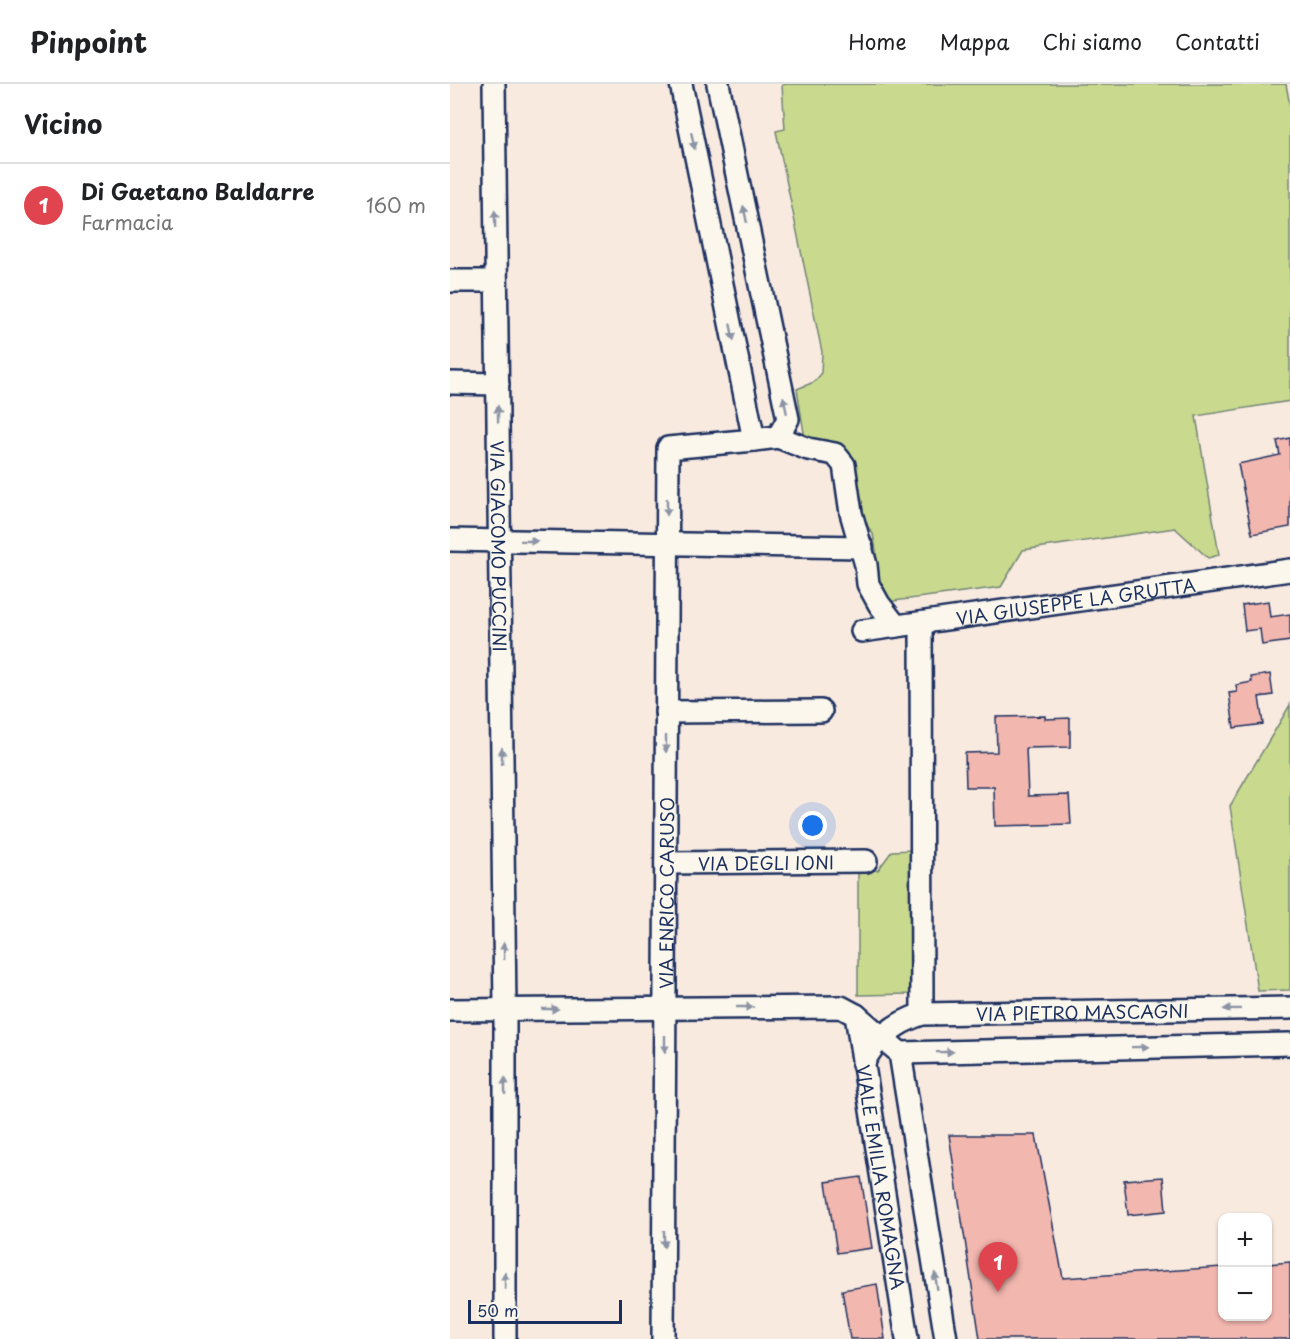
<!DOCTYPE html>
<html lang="it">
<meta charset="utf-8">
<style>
body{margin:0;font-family:"Playpen Sans",sans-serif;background:#f6f6f6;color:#202124}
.controls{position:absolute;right:18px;bottom:18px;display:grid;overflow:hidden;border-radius:12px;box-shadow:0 2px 4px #0004}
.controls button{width:54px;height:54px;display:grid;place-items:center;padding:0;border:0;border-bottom:2px solid #e0e0e0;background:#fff;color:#202124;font:30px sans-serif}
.scale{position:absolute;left:18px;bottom:15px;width:154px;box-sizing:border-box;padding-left:6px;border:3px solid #1b2f5e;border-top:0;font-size:16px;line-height:21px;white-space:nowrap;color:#1b2f5e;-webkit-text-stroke:4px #fbf7ec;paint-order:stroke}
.you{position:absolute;left:363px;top:742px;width:21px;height:21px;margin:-15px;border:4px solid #fff;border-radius:50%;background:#1a73e8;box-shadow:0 0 0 9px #1a73e833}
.badge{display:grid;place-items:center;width:39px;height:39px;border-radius:50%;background:#111827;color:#fff;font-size:20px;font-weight:700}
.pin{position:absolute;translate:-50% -50px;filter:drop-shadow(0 2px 3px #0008)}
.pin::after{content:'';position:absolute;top:32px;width:21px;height:18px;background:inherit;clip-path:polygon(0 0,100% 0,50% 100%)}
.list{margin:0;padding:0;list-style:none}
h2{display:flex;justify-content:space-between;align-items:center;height:78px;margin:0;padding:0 24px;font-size:26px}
h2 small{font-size:20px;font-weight:400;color:#757577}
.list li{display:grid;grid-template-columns:39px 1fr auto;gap:18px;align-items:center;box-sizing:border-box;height:84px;padding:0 24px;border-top:2px solid #e0e0e0}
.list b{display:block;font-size:22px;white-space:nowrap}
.list p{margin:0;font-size:20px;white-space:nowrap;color:#757577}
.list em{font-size:20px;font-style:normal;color:#757577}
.map{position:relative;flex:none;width:840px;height:1255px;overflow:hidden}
header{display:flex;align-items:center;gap:36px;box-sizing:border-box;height:84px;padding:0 30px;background:#fff;border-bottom:2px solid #e0e0e0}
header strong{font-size:28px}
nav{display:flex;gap:33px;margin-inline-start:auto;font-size:21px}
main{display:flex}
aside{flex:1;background:#fff}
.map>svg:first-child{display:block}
.green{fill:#c9da8e;stroke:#728476;stroke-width:1.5}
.building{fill:#f2b7af;stroke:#1b2f5e;stroke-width:1.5}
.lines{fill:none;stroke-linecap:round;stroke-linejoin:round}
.street-casing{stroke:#1b2f5e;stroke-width:26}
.street{stroke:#fbf7ec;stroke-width:21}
.oneway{fill:#8b93a5}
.labels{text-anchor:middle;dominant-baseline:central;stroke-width:5;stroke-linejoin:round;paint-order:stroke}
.street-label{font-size:18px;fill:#1b2f5e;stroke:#fbf7ec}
</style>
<header>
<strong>Pinpoint</strong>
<nav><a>Home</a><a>Mappa</a><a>Chi siamo</a><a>Contatti</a></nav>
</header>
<main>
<aside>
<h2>Vicino<small></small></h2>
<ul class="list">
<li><span class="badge" style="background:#e0444e">1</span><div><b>Di Gaetano Baldarre</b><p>Farmacia</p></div><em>160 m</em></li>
</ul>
</aside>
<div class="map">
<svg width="840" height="1255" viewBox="0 0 840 1255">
<rect width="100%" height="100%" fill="#f9eae0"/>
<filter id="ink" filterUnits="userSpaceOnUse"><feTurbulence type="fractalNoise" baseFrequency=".0167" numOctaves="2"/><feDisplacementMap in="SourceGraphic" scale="12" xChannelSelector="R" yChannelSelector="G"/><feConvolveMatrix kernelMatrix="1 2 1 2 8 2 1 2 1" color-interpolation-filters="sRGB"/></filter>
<g filter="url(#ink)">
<g class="green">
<polygon points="336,0 836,0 840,22 840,317 746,332 769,471 758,474 725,444 573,466 551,503 436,518 429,509 426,466 423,450 407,427 400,383 355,355 347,305 364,298 371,290 372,268 326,47 335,45 332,1"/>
<polygon points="840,621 840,906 808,907 780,722"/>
<polygon points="462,766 462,910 408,911 408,788 428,786 442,767"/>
</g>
<g class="building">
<polygon points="840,354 840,443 802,450 788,380 830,371 827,357"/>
<polygon points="818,517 820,533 840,530 840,557 812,561 810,545 795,547 792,521"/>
<polygon points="820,590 823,611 809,613 813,640 784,644 779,609 787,608 786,601 802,598 801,593"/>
<polygon points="595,632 595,635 620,634 620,663 576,664 578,712 619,711 621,740 545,742 544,703 516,703 515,669 547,668 546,633"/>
<polygon points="499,1051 586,1051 613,1194 772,1183 772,1232 818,1232 818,1180 840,1178 840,1255 530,1255"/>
<polygon points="411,1093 422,1164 387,1169 376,1098"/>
<polygon points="713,1093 716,1127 678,1131 674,1096"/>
<polygon points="427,1200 435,1255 400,1255 392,1206"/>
</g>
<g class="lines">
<defs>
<g id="street">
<path id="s1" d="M44,0L55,925V1255"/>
<polyline points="268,0 338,335 328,353 304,356"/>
<polyline points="0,197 46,197"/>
<polyline points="0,299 48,300"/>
<polyline points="328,353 358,365 385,370 394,381 401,429 416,481 418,500 429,520 446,542"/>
<polyline points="0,456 412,463"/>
<polyline points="471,539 472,930"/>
<path id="s2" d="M412,547L840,486"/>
<polyline points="216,628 371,627"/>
<path id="s3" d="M216,779L416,777"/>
<polyline points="0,926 391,923 406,931 450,969 840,960"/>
<path id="s4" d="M406,931L457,1255"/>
<polyline points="450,969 496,1255"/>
<path id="s5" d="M413,980C425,954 445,939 472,930L840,924"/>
<path id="s6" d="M213,1255L218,364L304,356L231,0"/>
</g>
</defs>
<use href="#street" class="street-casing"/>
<use href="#street" class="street"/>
</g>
<defs><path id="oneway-solid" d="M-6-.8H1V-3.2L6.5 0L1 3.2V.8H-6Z" transform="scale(1.5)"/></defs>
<g class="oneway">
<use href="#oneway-solid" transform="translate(243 57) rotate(78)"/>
<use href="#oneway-solid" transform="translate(295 130) rotate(-102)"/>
<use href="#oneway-solid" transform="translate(45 135) rotate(-91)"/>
<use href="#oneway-solid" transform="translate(282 248) rotate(78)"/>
<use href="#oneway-solid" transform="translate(335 321) rotate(-102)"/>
<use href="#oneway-solid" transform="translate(48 330) rotate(-91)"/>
<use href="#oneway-solid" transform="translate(217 423) rotate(90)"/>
<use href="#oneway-solid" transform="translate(79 457) rotate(1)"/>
<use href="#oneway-solid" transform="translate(216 660) rotate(90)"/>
<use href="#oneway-solid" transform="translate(52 672) rotate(-91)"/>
<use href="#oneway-solid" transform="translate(54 867) rotate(-91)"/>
<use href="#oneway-solid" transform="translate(295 923)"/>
<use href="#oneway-solid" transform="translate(100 925)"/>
<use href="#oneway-solid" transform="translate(782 925) rotate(179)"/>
<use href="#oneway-solid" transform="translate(215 960) rotate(90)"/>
<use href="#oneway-solid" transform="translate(690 963) rotate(-1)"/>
<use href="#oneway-solid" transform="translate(495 968) rotate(-1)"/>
<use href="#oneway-solid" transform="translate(55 1002) rotate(-90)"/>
<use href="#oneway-solid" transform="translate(214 1155) rotate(90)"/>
<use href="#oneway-solid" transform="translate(55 1197) rotate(-90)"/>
<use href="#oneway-solid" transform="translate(486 1197) rotate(-99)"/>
</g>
</g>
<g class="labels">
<g class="street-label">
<text stroke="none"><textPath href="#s1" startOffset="462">VIA GIACOMO PUCCINI</textPath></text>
<text stroke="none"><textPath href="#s2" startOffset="216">VIA GIUSEPPE LA GRUTTA</textPath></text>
<text stroke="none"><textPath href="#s3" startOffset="100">VIA DEGLI IONI</textPath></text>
<text stroke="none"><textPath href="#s6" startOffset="446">VIA ENRICO CARUSO</textPath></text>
<text stroke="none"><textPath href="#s5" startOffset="240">VIA PIETRO MASCAGNI</textPath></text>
<text stroke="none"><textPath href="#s4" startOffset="164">VIALE EMILIA ROMAGNA</textPath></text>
</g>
</g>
</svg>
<div class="controls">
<button>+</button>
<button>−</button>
</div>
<div class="scale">50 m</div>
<div class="you"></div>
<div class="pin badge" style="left:548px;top:1208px;background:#e0444e">1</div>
</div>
</main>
